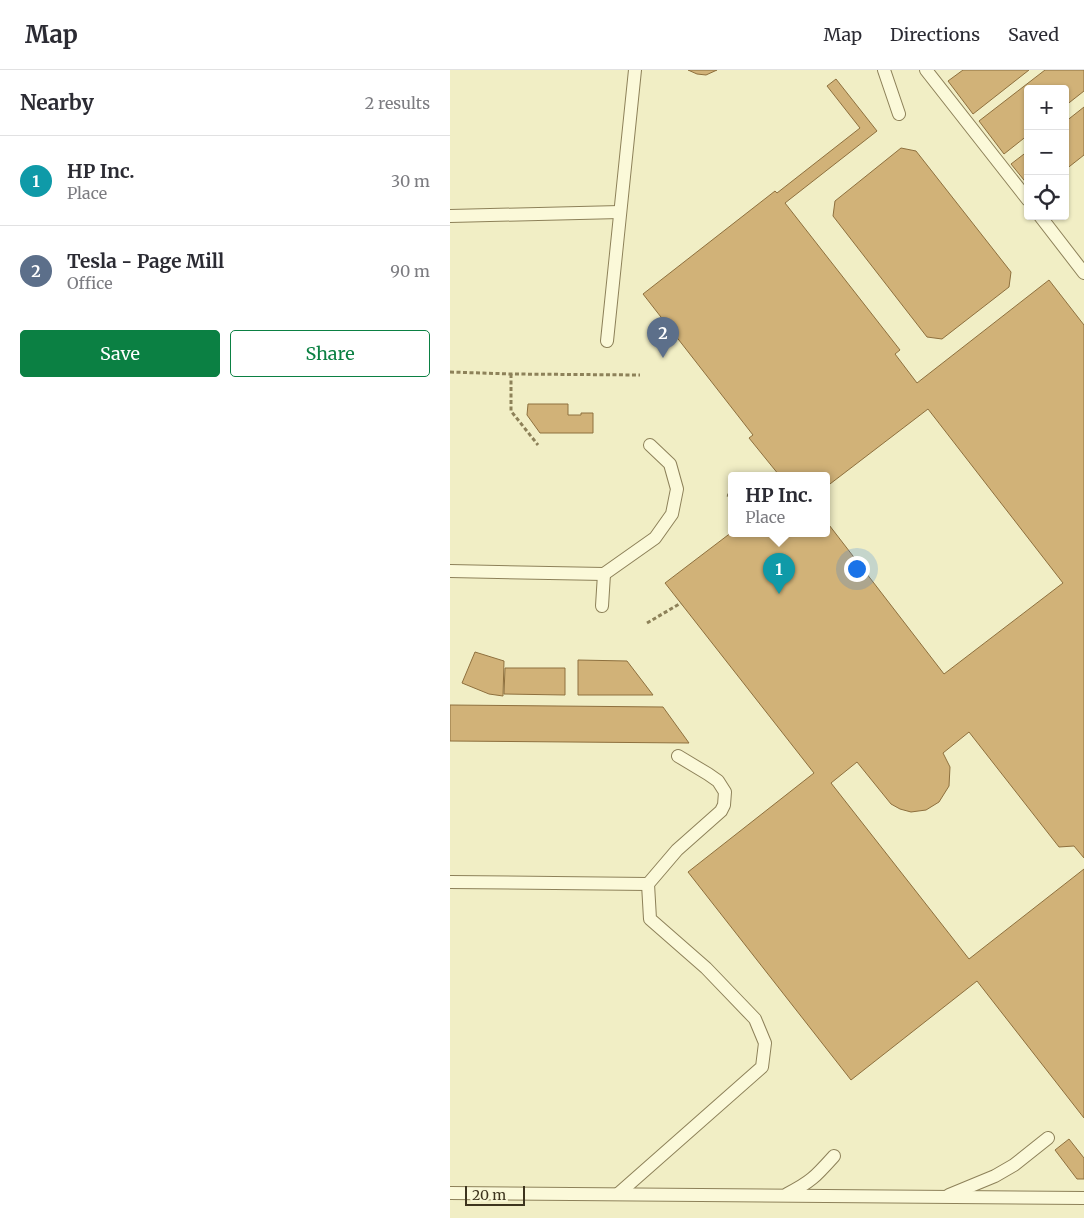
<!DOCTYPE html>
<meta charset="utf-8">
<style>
body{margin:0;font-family:Merriweather,serif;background:#f7f7f7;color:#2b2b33}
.controls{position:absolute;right:15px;top:15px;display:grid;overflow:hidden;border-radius:5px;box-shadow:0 1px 4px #0004}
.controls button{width:45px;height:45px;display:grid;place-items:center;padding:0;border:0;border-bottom:1px solid #e1e1e2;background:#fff;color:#2b2b33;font:25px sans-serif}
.scale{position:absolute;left:15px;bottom:12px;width:60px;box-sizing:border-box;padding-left:5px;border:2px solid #3d341e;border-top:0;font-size:14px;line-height:18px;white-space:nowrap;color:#3d341e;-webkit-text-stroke:4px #f8f6d5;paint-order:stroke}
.you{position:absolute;left:406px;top:498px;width:18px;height:18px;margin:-12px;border:4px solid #fff;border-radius:50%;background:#1a73e8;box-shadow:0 0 0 8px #1a73e833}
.badge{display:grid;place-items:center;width:32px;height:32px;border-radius:50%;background:#0b8043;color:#fff;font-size:16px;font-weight:700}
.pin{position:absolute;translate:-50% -41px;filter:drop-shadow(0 1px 2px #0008)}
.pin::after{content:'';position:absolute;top:26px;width:18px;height:15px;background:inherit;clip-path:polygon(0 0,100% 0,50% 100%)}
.popup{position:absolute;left:278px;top:402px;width:102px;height:65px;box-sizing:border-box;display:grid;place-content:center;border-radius:5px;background:#fff;filter:drop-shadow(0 1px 4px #0005);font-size:16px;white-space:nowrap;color:#7c7c81}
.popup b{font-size:19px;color:#2b2b33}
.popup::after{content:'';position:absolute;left:50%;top:100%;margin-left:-10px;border:10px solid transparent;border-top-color:#fff}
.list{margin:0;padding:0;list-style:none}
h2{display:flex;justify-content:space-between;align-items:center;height:65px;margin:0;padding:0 20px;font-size:21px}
h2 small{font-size:16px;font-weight:400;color:#7c7c81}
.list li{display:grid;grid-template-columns:32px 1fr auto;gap:15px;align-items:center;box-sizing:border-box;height:90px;padding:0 20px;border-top:1px solid #e1e1e2}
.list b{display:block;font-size:19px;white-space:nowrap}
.list p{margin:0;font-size:16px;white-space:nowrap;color:#7c7c81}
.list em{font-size:16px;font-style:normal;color:#7c7c81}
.actions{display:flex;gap:10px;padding:15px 20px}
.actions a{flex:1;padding:11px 0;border:1px solid #0b8043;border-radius:5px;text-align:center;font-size:18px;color:#0b8043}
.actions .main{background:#0b8043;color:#fff}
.icon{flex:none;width:28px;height:28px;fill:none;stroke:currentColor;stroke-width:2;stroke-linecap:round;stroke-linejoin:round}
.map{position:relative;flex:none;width:634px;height:1148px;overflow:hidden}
header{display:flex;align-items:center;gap:30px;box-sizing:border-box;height:70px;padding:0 25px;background:#fff;border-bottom:1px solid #e1e1e2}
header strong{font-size:24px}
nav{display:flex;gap:28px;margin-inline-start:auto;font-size:18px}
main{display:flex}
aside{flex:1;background:#fff}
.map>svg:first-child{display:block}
.building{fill:#d1b278;stroke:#8e703e}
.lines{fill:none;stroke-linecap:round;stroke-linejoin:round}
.service-casing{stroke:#8d8159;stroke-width:14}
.path{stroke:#8d8159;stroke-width:3;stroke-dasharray:4 2.5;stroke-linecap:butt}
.service{stroke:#fbf9d9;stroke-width:12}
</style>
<header>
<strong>Map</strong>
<nav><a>Map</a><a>Directions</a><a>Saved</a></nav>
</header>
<main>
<aside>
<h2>Nearby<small>2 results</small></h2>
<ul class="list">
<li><span class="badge" style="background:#0f9aa8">1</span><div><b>HP Inc.</b><p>Place</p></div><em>30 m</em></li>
<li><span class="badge" style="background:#5c6f8a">2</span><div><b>Tesla - Page Mill</b><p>Office</p></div><em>90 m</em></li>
</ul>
<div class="actions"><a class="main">Save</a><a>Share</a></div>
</aside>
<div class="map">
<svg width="634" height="1148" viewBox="0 0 634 1148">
<rect width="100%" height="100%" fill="#f1eec5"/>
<g class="building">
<polygon points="238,0 267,0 256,5 247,4"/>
<polygon points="513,0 579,0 523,44 498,11"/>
<polygon points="595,0 634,0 634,21 615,36 615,19 578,19 578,65 554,84 529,51"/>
<polygon points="386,9 427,61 335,133 450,280 445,284 467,313 599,210 634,255 634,788 624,776 609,777 519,662 493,683 500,697 499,716 489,732 476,740 461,742 450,739 441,734 407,692 381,713 519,889 634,799 634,1048 527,911 401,1010 238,802 364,703 215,513 282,462 376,463 376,451 494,604 613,513 478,339 376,417 376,405 329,405 299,368 303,365 193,224 325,121 327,123 410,58 377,16"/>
<polygon points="634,37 634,85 615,100 615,52"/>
<polygon points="451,78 466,81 561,202 559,217 492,269 477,267 383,146 385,131"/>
<polygon points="578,81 578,115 561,94"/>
<polygon points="78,334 118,334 118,345 131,345 131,343 143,343 143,363 90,363 77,345"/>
<polygon points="25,582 54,591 53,626 39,624 12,613"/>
<polygon points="128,590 177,591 203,625 128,625"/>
<polygon points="55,598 115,598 115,625 54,624"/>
<polygon points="0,635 213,637 239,673 0,671"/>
<polygon points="619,1069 634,1088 634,1109 627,1109 605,1080"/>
</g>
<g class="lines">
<defs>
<g id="service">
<polyline points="434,0 449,44"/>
<polyline points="476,0 578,130"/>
<polyline points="0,146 170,142"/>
<polyline points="590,146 634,203"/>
<polyline points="157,271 185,0"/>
<polyline points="0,501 154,504 205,468 222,444 227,419 220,394 200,375"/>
<polyline points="152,536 154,504"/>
<polyline points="0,812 198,814"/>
<polyline points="0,1123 634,1128"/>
<polyline points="168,1124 312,997 315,973 305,949 256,898 200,849 198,814 227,780 271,741 274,735 275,722 268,711 258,704 228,686"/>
<path d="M337,1124C361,1112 366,1106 384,1086"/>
<polyline points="499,1125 545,1106 564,1095 598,1068"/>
</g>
</defs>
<use href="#service" class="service-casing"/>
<g class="path">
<polyline points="0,302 61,304 190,305"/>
<polyline points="61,304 61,341 88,375"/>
<polyline points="277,425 282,426"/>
<polyline points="197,553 231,533"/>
</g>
<use href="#service" class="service"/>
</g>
</svg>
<div class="controls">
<button>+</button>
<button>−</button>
<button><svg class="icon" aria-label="locate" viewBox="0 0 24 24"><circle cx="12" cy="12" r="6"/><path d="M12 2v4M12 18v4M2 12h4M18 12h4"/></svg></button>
</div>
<div class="scale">20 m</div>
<div class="you"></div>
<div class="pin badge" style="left:329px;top:524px;background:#0f9aa8">1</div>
<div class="popup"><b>HP Inc.</b>Place</div>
<div class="pin badge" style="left:213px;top:288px;background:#5c6f8a">2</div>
</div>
</main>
